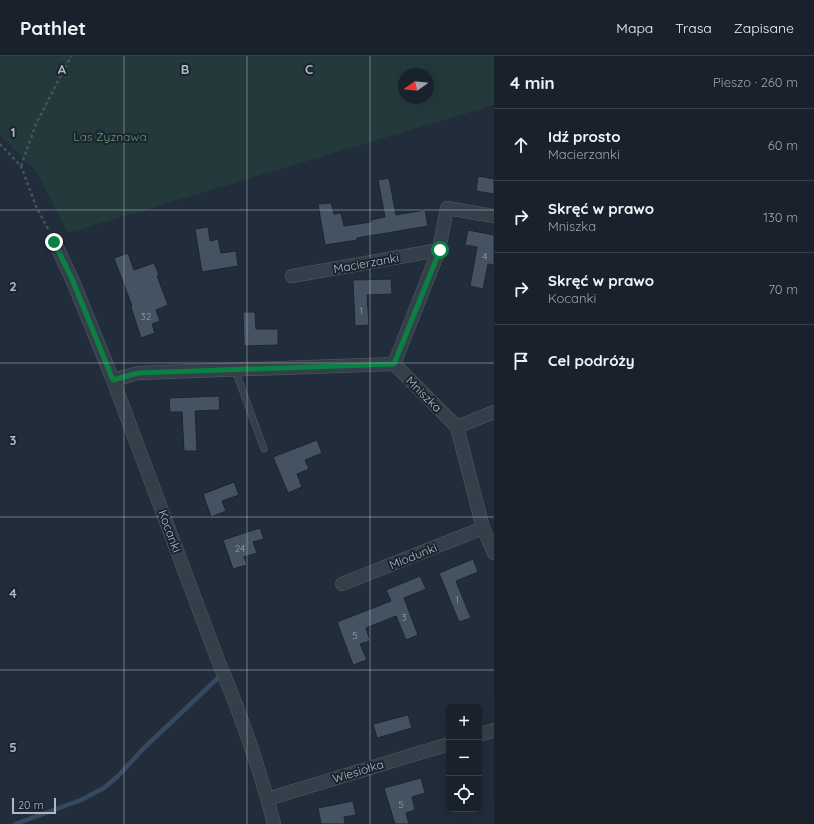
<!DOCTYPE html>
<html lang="pl">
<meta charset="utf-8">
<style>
body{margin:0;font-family:Quicksand,sans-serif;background:#262f38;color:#f1f3f6}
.controls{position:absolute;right:12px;bottom:12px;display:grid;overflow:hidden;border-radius:6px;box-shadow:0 4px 16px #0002}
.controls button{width:36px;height:36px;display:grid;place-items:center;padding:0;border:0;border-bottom:1px solid #373f48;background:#19222c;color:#f1f3f6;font:20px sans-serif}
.compass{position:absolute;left:398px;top:12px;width:36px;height:36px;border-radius:50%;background:#19222c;box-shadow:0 4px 16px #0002;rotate:256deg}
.scale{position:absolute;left:12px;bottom:10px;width:44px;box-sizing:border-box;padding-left:4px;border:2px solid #b0b9c6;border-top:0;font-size:11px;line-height:14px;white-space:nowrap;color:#b0b9c6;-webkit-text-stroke:3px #1a242e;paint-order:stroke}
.stop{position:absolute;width:12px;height:12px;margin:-9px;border:3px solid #0b8043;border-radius:50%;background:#fff}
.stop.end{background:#0b8043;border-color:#fff;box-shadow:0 1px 4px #0008}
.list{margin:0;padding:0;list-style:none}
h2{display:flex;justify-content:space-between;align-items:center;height:52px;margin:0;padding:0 16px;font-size:17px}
h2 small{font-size:13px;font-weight:400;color:#9fa4a9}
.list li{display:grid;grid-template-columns:26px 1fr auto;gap:12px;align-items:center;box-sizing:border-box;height:72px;padding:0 16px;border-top:1px solid #373f48}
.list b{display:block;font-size:15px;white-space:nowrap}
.list p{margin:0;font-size:13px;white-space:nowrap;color:#9fa4a9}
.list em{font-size:13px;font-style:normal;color:#9fa4a9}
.icon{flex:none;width:22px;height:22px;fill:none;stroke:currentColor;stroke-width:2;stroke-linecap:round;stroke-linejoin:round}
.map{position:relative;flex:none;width:494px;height:768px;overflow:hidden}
header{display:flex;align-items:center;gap:24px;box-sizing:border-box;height:56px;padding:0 20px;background:#19222c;border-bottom:1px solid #373f48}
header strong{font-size:19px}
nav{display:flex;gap:22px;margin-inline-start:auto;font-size:14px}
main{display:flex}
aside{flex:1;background:#19222c}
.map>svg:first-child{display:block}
.green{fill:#23393b;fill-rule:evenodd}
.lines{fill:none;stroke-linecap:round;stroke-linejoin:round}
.stream{stroke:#354961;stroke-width:4.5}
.building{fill:#445261;stroke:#1c2630}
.service-casing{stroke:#535c68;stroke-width:7}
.minor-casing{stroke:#535c68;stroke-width:14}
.path{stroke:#415658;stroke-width:2.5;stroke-dasharray:3 3;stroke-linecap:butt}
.service{stroke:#353f4a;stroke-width:6}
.minor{stroke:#353f4a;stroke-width:13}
.route{stroke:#0b8043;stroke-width:5}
.grid{fill:none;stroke:#b0b9c6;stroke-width:1;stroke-opacity:0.55}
.labels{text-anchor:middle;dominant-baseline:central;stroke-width:4;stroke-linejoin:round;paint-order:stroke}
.number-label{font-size:10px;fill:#959fad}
.park-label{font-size:12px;fill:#66976f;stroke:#1a242e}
.street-label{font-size:12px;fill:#b0b9c6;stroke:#1a242e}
.grid-label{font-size:13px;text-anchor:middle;font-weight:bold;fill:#b0b9c6;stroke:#1a242e;stroke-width:4;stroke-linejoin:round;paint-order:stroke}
</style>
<header>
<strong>Pathlet</strong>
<nav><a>Mapa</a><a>Trasa</a><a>Zapisane</a></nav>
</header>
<main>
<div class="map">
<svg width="494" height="768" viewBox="0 0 494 768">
<rect width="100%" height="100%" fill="#212d3a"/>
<path class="green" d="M0,0H494V49L68,177L36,115L0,79ZM404,18H428V42H404Z"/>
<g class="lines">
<polyline class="stream" points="15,768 81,744 104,732 118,720 144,692 219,621"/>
</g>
<g class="building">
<polygon points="478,120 494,123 494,138 476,135"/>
<polygon points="389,122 396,159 425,154 428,170 357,182 357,184 325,189 318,148 331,147 334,158 341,157 344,170 371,166 371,164 385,161 378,124"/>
<polygon points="208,171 210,185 218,183 221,197 236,195 238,210 202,216 195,173"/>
<polygon points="468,174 494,179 494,209 488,208 483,233 470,230 477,191 465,189"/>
<polygon points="128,197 134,214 154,207 159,219 157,220 168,249 156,254 160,265 152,268 155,277 141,282 131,251 132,250 114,202"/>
<polygon points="391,223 392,238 367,239 369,269 355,270 353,224"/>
<polygon points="243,256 255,256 256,273 278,273 278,289 244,290"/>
<polygon points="219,340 220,354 195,355 197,395 184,395 182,356 170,356 169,342"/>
<polygon points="317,384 322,397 305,404 309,413 297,418 302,431 288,437 273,401"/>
<polygon points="234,426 239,439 222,445 226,455 211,461 203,438"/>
<polygon points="260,472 264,483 253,486 257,497 244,501 247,509 233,513 223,484"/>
<polygon points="473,503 478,516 456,525 471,562 459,566 439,517"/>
<polygon points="420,520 426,533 404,542 418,579 406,584 396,560 366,572 370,585 360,588 367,604 353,609 337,566 391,545 386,534"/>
<polygon points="408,659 412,672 377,682 373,668"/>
<polygon points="421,722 425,737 412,741 415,754 406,757 409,768 395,768 384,732"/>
<polygon points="353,745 356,759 344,761 345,768 321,768 318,752"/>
</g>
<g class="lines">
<defs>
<polyline id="service" points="235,314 264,393"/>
<g id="minor">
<path d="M55,187L72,223L113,324L219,607C241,659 260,713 274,768"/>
<polyline points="292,220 439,194"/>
<polyline points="394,308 439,194 447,152 494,160"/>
<polyline points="113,324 138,317 394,308 457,371 483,472 494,497"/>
<polyline points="457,371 494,356"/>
<polyline points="342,528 483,472"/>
<polyline points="479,679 494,674"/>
<polyline points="267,743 449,688"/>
</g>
</defs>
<use href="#service" class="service-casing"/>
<use href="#minor" class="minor-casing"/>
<g class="path">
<polyline points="0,88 21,110 36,150 49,175"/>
<polyline points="21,110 36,68 71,0"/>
</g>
<use href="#service" class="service"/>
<use href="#minor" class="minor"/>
</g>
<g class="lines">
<polyline class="route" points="54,186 72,223 113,324 138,317 394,308 440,194"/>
</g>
<path class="grid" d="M124,0V768M247,0V768M370,0V768M0,154H494M0,307H494M0,461H494M0,614H494"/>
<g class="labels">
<g class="number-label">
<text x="485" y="200">4</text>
<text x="361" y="254">1</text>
<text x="146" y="260">32</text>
<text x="240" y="492">24</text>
<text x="457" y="543">1</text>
<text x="404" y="561">3</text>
<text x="355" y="579">5</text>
<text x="401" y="748">5</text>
</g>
<g class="park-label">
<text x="110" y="80">Las Żyznawa</text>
</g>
<g class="street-label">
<text transform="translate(366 207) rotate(-10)">Macierzanki</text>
<text transform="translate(424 338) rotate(45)">Mniszka</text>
<text transform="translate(170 475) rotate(70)">Kocanki</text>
<text transform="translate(413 500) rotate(-22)">Miodunki</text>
<text transform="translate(358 715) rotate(-17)">Wiesiołka</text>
</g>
</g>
<g class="grid-label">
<text x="62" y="18">A</text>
<text x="185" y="18">B</text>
<text x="309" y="18">C</text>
<text x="13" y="81">1</text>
<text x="13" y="235">2</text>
<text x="13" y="389">3</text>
<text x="13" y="542">4</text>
<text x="13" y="696">5</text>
</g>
</svg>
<div class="controls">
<button>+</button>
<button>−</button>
<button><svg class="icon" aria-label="locate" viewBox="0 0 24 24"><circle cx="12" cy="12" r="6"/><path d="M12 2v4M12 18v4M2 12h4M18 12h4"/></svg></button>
</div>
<svg class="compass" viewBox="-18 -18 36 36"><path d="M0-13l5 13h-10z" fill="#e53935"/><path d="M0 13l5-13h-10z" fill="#9fa4a9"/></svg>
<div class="scale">20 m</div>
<div class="stop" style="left:440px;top:194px"></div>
<div class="stop end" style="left:54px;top:186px"></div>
</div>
<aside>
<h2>4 min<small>Pieszo · 260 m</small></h2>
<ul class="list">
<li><svg class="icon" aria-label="ahead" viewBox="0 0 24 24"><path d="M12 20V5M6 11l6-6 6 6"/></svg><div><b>Idź prosto</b><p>Macierzanki</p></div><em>60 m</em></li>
<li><svg class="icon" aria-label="right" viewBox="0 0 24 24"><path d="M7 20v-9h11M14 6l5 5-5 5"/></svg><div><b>Skręć w prawo</b><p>Mniszka</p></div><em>130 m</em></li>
<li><svg class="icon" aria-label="right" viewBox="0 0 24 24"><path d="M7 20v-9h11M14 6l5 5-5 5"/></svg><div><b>Skręć w prawo</b><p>Kocanki</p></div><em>70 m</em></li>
<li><svg class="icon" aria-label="arrive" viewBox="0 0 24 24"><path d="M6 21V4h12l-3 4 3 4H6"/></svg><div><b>Cel podróży</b></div></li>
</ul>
</aside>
</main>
